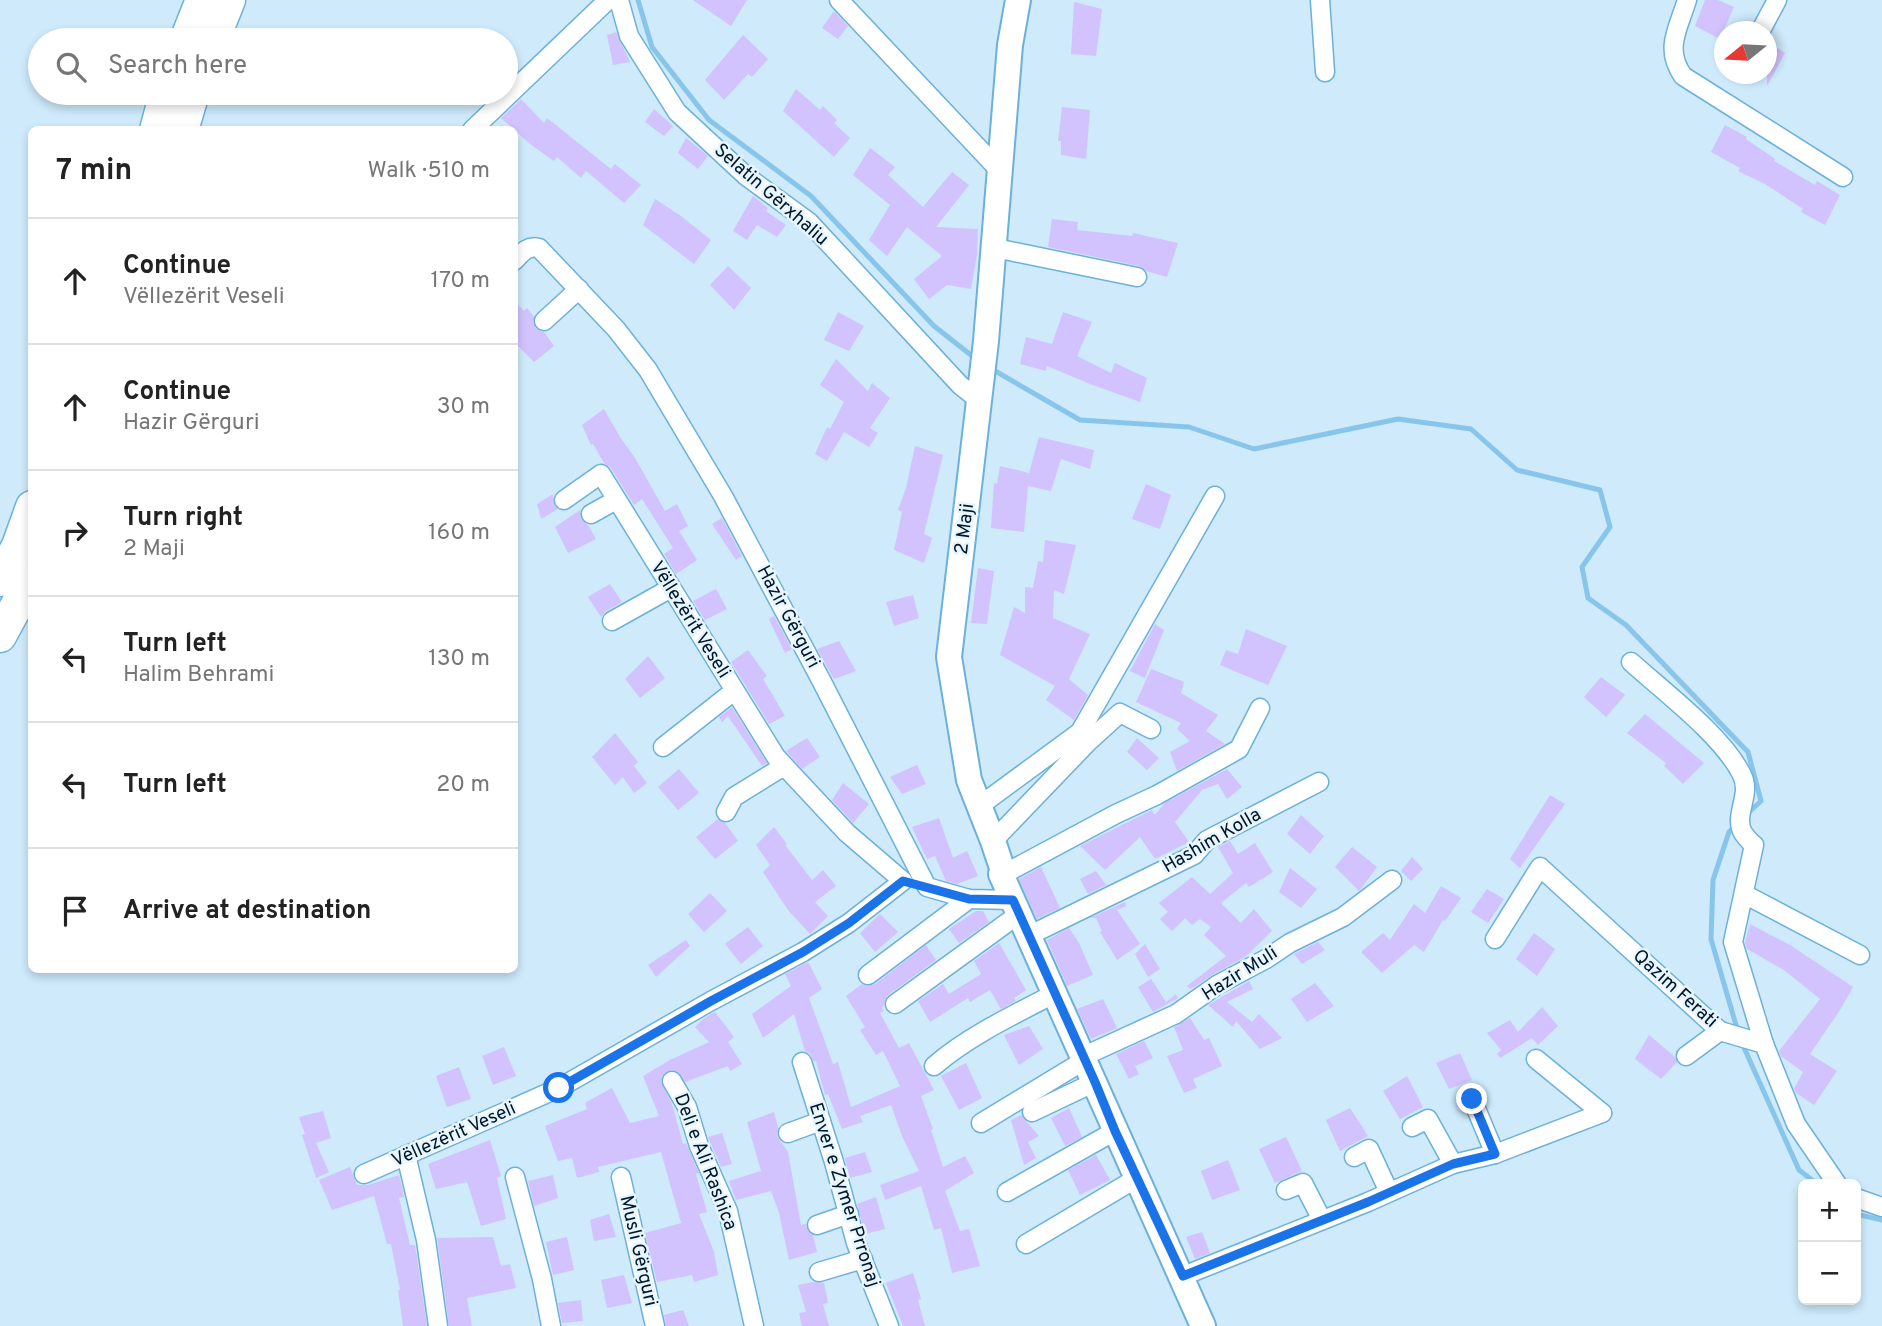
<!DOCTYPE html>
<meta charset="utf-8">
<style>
body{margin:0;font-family:Overpass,sans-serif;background:#f2f2f2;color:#222}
.controls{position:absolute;right:21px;bottom:21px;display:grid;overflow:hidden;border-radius:10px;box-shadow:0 4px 10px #0003}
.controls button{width:63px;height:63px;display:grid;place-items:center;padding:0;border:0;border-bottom:2px solid #e0e0e0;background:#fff;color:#222;font:35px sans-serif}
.compass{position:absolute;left:1714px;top:21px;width:63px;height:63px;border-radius:50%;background:#fff;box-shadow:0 4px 10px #0003;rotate:252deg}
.stop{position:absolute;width:21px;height:21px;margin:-16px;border:5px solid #1a73e8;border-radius:50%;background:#fff}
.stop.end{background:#1a73e8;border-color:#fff;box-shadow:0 2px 7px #0008}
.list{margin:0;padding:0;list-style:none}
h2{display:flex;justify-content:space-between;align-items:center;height:91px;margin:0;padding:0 28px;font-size:30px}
h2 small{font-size:23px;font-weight:400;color:#767676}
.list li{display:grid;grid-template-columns:46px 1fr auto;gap:21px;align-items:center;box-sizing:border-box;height:126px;padding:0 28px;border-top:2px solid #e0e0e0}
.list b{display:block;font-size:26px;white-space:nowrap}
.list p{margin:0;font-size:23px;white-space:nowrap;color:#767676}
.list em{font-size:23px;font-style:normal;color:#767676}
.icon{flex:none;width:38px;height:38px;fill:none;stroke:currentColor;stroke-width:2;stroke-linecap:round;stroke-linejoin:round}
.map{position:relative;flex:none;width:1882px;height:1326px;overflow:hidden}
.search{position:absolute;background:#fff;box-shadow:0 4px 10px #0003;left:28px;top:28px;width:490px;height:77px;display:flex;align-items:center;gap:18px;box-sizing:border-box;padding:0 24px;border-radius:38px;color:#767676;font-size:26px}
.panel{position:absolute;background:#fff;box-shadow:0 4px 10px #0003;left:28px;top:126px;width:490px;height:847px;border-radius:10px}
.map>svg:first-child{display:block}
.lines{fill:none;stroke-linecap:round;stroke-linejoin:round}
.stream{stroke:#88c5ea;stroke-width:5}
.building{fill:#d2c3fe}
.street-casing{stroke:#6bb1db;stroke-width:21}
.secondary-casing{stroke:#6bb1db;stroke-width:28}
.highway-casing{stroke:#6bb1db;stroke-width:35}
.street{stroke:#fff;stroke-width:18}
.secondary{stroke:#fff;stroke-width:24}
.highway{stroke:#fff;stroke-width:32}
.route{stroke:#1a73e8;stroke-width:9}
.labels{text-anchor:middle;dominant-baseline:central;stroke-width:5;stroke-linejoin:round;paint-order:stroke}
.street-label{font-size:19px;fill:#001727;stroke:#e7f5fe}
</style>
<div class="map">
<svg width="1882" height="1326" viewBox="0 0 1882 1326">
<rect width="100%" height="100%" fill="#ceeafb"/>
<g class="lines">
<g class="stream">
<polyline points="638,0 652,47 709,120 811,196 934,326 976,359"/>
<polyline points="990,368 1080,420 1189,427 1254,449 1398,419 1471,429 1517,470 1600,490 1610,527 1582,567 1588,598 1626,625 1748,752 1761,801 1746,815"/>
<polyline points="1737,824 1729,832 1713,880 1711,939 1738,1032"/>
<polyline points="1741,1041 1799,1170 1817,1184"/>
<polyline points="1856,1214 1882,1220"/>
</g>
</g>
<g class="building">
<polygon points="693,0 747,0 731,26"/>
<polygon points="1705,0 1718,0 1734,7 1720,39 1695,26"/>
<polygon points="1074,2 1102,9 1096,56 1071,54"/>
<polygon points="834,11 848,26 838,39 822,28"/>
<polygon points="616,32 630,62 613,65 607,35"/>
<polygon points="743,35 768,59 752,77 748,74 724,100 705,80"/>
<polygon points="1767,40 1785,53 1767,86"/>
<polygon points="796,89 820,110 823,106 837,120 834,123 850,138 834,157 783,111"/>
<polygon points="521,99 544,123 547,118 611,169 615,164 641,185 624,203 586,171 581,178 557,157 554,161 530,144 501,118"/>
<polygon points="1062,107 1090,110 1086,159 1061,155 1061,141 1058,141"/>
<polygon points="654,109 673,126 664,136 645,122"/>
<polygon points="1725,125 1747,137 1746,139 1775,159 1774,161 1815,185 1817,181 1840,195 1825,225 1801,212 1803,209 1765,184 1738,171 1740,168 1711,152"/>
<polygon points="686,138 708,156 698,169 678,153"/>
<polygon points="870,148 895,167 888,175 923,207 952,172 969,185 936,227 978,229 977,255 971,289 947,285 929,299 914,279 942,256 907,227 887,256 869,240 890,205 853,175"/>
<polygon points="753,196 768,208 766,211 786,225 777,237 757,225 747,240 733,231"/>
<polygon points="655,199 681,216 711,240 694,264 643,225"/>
<polygon points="1052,219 1078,222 1077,230 1132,236 1133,233 1178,243 1167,277 1146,271 1139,266 1048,247"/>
<polygon points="728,266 751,288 734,310 710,285"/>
<polygon points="514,300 524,311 527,308 534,317 535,328 544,332 554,346 534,362 514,342"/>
<polygon points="838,312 864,326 849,351 824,340"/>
<polygon points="1063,312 1092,322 1077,356 1111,373 1115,363 1147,378 1140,402 1090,384 1047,366 1046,371 1020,364 1026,337 1052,344"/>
<polygon points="836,359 868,391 872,383 890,398 870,428 878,433 869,447 844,432 827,461 815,454 827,427 830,429 844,402 820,385"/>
<polygon points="604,409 620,437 635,458 665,511 677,504 688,526 679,531 697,560 676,574 664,554 673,548 642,499 634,505 611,468 604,463 593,444 591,445 582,425"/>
<polygon points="1039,437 1094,450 1090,469 1061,459 1051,491 1028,486 1024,532 991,528 994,483 997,484 1000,466 1029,473"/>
<polygon points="915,446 943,455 924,534 932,538 924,563 894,550 902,512 898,510 906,488"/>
<polygon points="1146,484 1171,495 1160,529 1132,519"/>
<polygon points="553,494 553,502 558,509 541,519 537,504"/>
<polygon points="580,510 581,519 588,525 596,539 568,553 555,527"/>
<polygon points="722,518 742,556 736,560 712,524"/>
<polygon points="1045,540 1076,545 1064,594 1054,590 1053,618 1090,634 1069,679 1088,695 1074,720 1046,700 1055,686 1000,655 1014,607 1025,613 1025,587 1033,588 1038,561 1043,562"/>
<polygon points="978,568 994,571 987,624 971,623"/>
<polygon points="610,584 622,602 606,611 601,617 588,597"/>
<polygon points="716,589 727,609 705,620 693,601"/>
<polygon points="913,595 919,618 894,626 886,602"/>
<polygon points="774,616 792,649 785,653 769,619"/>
<polygon points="1155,624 1164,630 1145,678 1130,671"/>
<polygon points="1246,629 1287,646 1268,685 1220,665 1226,650 1238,654"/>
<polygon points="839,641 856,671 834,679 817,649"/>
<polygon points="748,650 767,676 763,679 785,716 769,724 731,662"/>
<polygon points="648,656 665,678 640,698 625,679"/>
<polygon points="1151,669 1184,682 1181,693 1218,715 1206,731 1225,744 1177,771 1170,752 1190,741 1177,729 1181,723 1136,702"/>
<polygon points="1601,677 1625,695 1606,717 1584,697"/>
<polygon points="732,707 767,763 762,766 728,716 722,722 719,717"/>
<polygon points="1645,714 1704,763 1683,784 1664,766 1666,763 1627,733"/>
<polygon points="615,733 638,762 634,766 647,783 634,793 623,777 615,785 592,757"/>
<polygon points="807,738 820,757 802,769 786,751"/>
<polygon points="1137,738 1159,758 1147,770 1127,752"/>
<polygon points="917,765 926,784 902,794 890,777"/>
<polygon points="679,769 699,793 678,810 658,787"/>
<polygon points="1227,769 1242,787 1227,799 1218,784 1202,790 1175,822 1189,842 1155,859 1140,837 1105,870 1080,846 1152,810 1155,815 1165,803"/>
<polygon points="843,783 869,804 853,823 832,800"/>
<polygon points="1550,795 1565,804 1520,868 1510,859"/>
<polygon points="1301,815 1324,836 1310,854 1287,834"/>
<polygon points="939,818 953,858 967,851 978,876 957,884 946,881 935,856 927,859 912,827"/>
<polygon points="718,819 725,823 738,841 715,859 696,837"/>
<polygon points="774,827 787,844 785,845 812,880 823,870 836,886 815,902 828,916 810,934 788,910 763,872 770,865 756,845"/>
<polygon points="1230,841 1238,854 1255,843 1273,872 1249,887 1246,883 1221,903 1241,923 1254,909 1272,931 1245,957 1212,975 1191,989 1187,986 1226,956 1204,935 1211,927 1200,919 1192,925 1185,918 1172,931 1160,919 1168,912 1159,903 1192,877 1210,894 1233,873 1218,847"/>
<polygon points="1352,847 1377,867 1359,891 1335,867"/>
<polygon points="1412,857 1423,869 1411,881 1401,871"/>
<polygon points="1041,867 1060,908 1037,919 1019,879"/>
<polygon points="1290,868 1317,889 1301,908 1279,892"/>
<polygon points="1096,871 1106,885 1088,894 1080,879"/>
<polygon points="1441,886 1461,898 1445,921 1443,920 1424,952 1414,945 1382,973 1361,952 1383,933 1390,940 1414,904 1425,913"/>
<polygon points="1487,889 1504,899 1488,923 1471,912"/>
<polygon points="710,893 727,911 704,932 688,914"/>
<polygon points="1125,902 1126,906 1117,910 1140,944 1117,960 1100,932 1102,931 1096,918 1090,918"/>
<polygon points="976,911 983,911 989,922 959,943 949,929"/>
<polygon points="880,914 898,932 875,952 860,933"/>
<polygon points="1750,924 1790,945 1853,987 1840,1010 1810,1054 1837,1071 1814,1105 1796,1093 1794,1089 1803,1072 1781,1056 1779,1051 1820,999 1784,970 1747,949 1745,942"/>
<polygon points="748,927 763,946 741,964 725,944"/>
<polygon points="1069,928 1079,943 1093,975 1067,986 1047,940"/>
<polygon points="1534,933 1555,949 1537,976 1516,959"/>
<polygon points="686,940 690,946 656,977 648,965"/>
<polygon points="1318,942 1325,950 1302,964 1294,954"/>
<polygon points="999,943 1026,990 1014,998 1016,1001 1001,1009 990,990 970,1002 968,998 930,1022 918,1001 943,984 949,994 981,974 974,961"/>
<polygon points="1145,944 1160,969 1148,977 1135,954"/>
<polygon points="926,945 936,960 888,995 882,1008 884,1011 880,1013 899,1048 909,1043 934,1090 921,1096 933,1129 931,1130 943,1167 965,1156 974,1173 945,1191 960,1231 969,1229 980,1266 952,1273 941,1228 934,1230 921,1186 885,1200 880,1185 919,1171 902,1136 891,1105 860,1116 863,1122 842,1129 828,1094 825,1095 816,1061 814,1062 810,1054 805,1051 794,1014 763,1038 752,1014 791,986 785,974 808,962 822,989 809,998 833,1064 838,1062 851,1107 856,1105 900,1086 883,1051 876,1055 860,1030 865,1027 846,996 862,984 867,986 875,984"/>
<polygon points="1151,979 1166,1002 1176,994 1178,998 1153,1012 1138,987"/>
<polygon points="1249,981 1253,989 1227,1002 1252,1022 1259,1014 1282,1038 1260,1049 1236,1021 1233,1027 1208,1005"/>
<polygon points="1315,983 1334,1006 1307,1022 1291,999"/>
<polygon points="1103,999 1117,1028 1091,1039 1077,1009"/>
<polygon points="1542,1007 1558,1026 1538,1045 1532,1038 1500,1058 1497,1054 1501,1050 1487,1033 1510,1020 1518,1032"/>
<polygon points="715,1012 734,1037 728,1042 742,1064 730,1071 728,1066 685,1082 678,1072 671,1070 663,1075 661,1082 672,1104 683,1144 686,1143 699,1173 696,1174 707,1212 699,1214 714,1252 718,1275 694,1282 692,1275 657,1282 645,1233 681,1223 661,1152 598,1167 599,1172 577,1178 572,1158 558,1161 545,1126 587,1109 585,1103 612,1088 630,1123 659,1116 643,1076 670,1060 709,1042 695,1027 703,1019"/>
<polygon points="1190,1018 1204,1040 1209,1038 1222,1066 1193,1079 1197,1088 1184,1093 1167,1056 1183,1050 1174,1027"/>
<polygon points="1029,1026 1043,1049 1019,1065 1004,1035"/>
<polygon points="1649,1035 1675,1057 1677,1062 1661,1079 1635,1059"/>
<polygon points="1144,1041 1153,1058 1135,1066 1139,1074 1129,1079 1116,1054"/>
<polygon points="504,1047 516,1076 493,1085 482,1056"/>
<polygon points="1460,1053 1472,1080 1449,1089 1436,1063"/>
<polygon points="966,1063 982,1098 959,1110 941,1076"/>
<polygon points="459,1067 471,1099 447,1107 436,1076"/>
<polygon points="1407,1076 1423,1107 1400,1119 1383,1091"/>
<polygon points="1069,1108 1082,1137 1065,1146 1051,1118"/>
<polygon points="1350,1108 1368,1136 1340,1151 1326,1120"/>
<polygon points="323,1111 331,1138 316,1143 329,1172 316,1178 302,1135 305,1134 299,1117"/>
<polygon points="774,1112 778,1127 777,1136 788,1152 801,1225 806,1224 807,1229 813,1235 817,1252 789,1260 779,1213 771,1191 736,1200 729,1181 761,1171 747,1122"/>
<polygon points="1021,1115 1039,1136 1028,1142 1036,1158 1024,1165 1011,1120"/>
<polygon points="722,1133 732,1164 721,1167 708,1137"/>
<polygon points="1286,1137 1302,1171 1275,1183 1259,1149"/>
<polygon points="490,1140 501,1176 497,1178 506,1219 481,1226 467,1182 436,1189 428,1164"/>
<polygon points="865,1152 872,1172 850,1178 845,1158"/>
<polygon points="1096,1155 1110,1180 1080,1195 1068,1170"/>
<polygon points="1228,1160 1240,1190 1212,1200 1201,1171"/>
<polygon points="350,1167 357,1185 368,1185 399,1175 404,1197 399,1198 410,1245 415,1245 427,1326 403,1326 398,1290 400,1290 391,1244 387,1244 374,1196 332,1210 319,1180"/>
<polygon points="553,1175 558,1198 534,1206 528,1181"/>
<polygon points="876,1197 885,1229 865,1234 857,1204"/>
<polygon points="609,1214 616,1237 594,1241 590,1220"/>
<polygon points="1202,1232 1210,1253 1195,1259 1186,1237"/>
<polygon points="493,1237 501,1266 510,1264 516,1288 467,1298 472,1326 449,1326 437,1238"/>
<polygon points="567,1237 574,1270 553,1275 546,1242"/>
<polygon points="913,1273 921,1299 918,1300 925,1326 903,1326 886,1283"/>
<polygon points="624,1275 632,1303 607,1308 601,1280"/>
<polygon points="813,1282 824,1283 828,1303 823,1304 829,1326 802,1326 799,1313 806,1312 798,1285"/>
<polygon points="581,1300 583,1321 562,1323 558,1303"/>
<polygon points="683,1310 689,1326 666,1326 664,1315"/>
</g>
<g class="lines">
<defs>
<g id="street">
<polyline points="619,0 629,36 677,112 746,176 809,222 960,385 980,401"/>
<polyline points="839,0 1001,172"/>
<polyline points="1320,0 1325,72"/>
<path d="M1687,0C1678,29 1664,49 1683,76L1843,177"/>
<polyline points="1760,32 1777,0"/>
<polyline points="472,130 608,0"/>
<polyline points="995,248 1137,277"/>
<path d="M514,261C522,253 527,245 539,248L616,329L648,370L723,496L821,680L927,887L969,899L1013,900"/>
<polyline points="544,321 579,289"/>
<polyline points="591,514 616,500"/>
<polyline points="612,621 671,588"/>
<path d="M1631,662C1664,692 1723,736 1742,775C1752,795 1733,815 1743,833C1746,837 1750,842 1754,845L1733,942L1764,1044"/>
<polyline points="663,747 734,691"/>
<polyline points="978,807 1080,732 1215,496"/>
<polyline points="726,812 734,797 784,766"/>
<polyline points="993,841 1088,742 1120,713 1151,729"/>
<polyline points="1004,874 1116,814 1157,795 1239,749 1260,708"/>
<polyline points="1744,894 1860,955"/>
<polyline points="1030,935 1194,855 1207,840 1319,782"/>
<polyline points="1495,939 1540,867 1720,1031 1764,1044 1796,1124 1837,1184"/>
<polyline points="868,975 969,899"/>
<polyline points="895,1004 1019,914"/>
<polyline points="1686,1056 1720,1031"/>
<polyline points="1082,1057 1176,1014 1217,985 1266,959 1290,943 1343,917 1392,880"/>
<polyline points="1536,1059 1602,1113"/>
<polyline points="802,1062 834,1162 856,1243 889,1326"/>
<path d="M934,1066C967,1037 1015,1014 1054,994"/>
<polyline points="672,1081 687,1107 699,1146 728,1211 754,1326"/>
<polyline points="1472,1099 1495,1154"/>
<polyline points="1032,1112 1095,1082"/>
<polyline points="981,1123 1085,1060"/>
<polyline points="1412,1127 1428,1119 1453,1164"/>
<polyline points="788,1133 821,1121"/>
<polyline points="406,1155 426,1240 438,1326"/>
<polyline points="1354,1157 1369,1149 1389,1192"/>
<polyline points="364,1174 559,1088 711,1001 803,952 849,923 903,881 847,833 776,757 601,474 564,500"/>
<polyline points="515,1177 542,1279 551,1326"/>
<polyline points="621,1177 655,1326"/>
<polyline points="1286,1190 1303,1183 1322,1220"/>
<polyline points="1007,1192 1115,1131"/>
<polyline points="1856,1198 1882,1207"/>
<polyline points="817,1225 849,1214"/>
<polyline points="1026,1244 1137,1178"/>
<polyline points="819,1272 863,1259"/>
<polyline points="1183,1276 1368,1202 1453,1164 1495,1154 1602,1113"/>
</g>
<polyline id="secondary" points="1018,0 1010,45 986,341 949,657 969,780 993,841 1004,874 1001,874 1203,1326"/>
<g id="highway">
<polyline points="186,40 202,0"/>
<polyline points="213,40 229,0"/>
<polyline points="156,130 166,93"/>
<polyline points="182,130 193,93"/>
<polyline points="0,580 18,546 32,507"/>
<polyline points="0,636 32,577"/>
</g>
</defs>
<use href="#street" class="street-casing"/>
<use href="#secondary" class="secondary-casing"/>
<use href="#highway" class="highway-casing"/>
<use href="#street" class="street"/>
<use href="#secondary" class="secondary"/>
<use href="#highway" class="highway"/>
</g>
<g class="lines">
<polyline class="route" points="559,1088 711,1001 803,952 849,923 903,881 969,899 1013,900 1095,1082 1115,1131 1183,1276 1368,1202 1453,1164 1495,1154 1472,1099"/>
</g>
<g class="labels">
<g class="street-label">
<text transform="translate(771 195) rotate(41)">Selatin Gërxhaliu</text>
<text transform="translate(965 529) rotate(-83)">2 Maji</text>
<text transform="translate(788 617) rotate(62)">Hazir Gërguri</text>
<text transform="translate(690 620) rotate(58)">Vëllezërit Veseli</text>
<text transform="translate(1212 841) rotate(-30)">Hashim Kolla</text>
<text transform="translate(1240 974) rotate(-32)">Hazir Muli</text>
<text transform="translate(1675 989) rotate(42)">Qazim Ferati</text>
<text transform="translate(454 1135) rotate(-24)">Vëllezërit Veseli</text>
<text transform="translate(705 1162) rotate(69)">Deli e Ali Rashica</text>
<text transform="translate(844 1195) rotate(72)">Enver e Zymer Prronaj</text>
<text transform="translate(638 1251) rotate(77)">Musli Gërguri</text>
</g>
</g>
</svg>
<div class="controls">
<button>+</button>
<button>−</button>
</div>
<svg class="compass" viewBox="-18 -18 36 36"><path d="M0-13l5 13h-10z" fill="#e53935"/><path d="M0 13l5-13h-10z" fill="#767676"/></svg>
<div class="stop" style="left:559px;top:1088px"></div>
<div class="stop end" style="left:1472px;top:1099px"></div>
<div class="search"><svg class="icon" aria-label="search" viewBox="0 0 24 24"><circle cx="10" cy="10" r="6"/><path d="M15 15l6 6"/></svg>Search here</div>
<section class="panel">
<h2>7 min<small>Walk · 510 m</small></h2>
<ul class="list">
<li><svg class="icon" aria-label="ahead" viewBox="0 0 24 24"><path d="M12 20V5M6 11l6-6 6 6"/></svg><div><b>Continue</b><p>Vëllezërit Veseli</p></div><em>170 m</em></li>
<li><svg class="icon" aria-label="ahead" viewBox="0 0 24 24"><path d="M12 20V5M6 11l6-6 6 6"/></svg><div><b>Continue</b><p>Hazir Gërguri</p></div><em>30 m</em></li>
<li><svg class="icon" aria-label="right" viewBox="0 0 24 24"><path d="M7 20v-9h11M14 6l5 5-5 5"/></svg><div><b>Turn right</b><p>2 Maji</p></div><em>160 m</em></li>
<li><svg class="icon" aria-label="left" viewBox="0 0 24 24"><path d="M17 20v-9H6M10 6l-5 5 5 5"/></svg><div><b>Turn left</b><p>Halim Behrami</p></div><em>130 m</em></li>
<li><svg class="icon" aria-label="left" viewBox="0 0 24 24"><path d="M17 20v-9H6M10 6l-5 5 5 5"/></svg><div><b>Turn left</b></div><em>20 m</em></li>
<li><svg class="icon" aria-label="arrive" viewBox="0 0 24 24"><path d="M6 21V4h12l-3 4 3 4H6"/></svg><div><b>Arrive at destination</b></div></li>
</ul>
</section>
</div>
